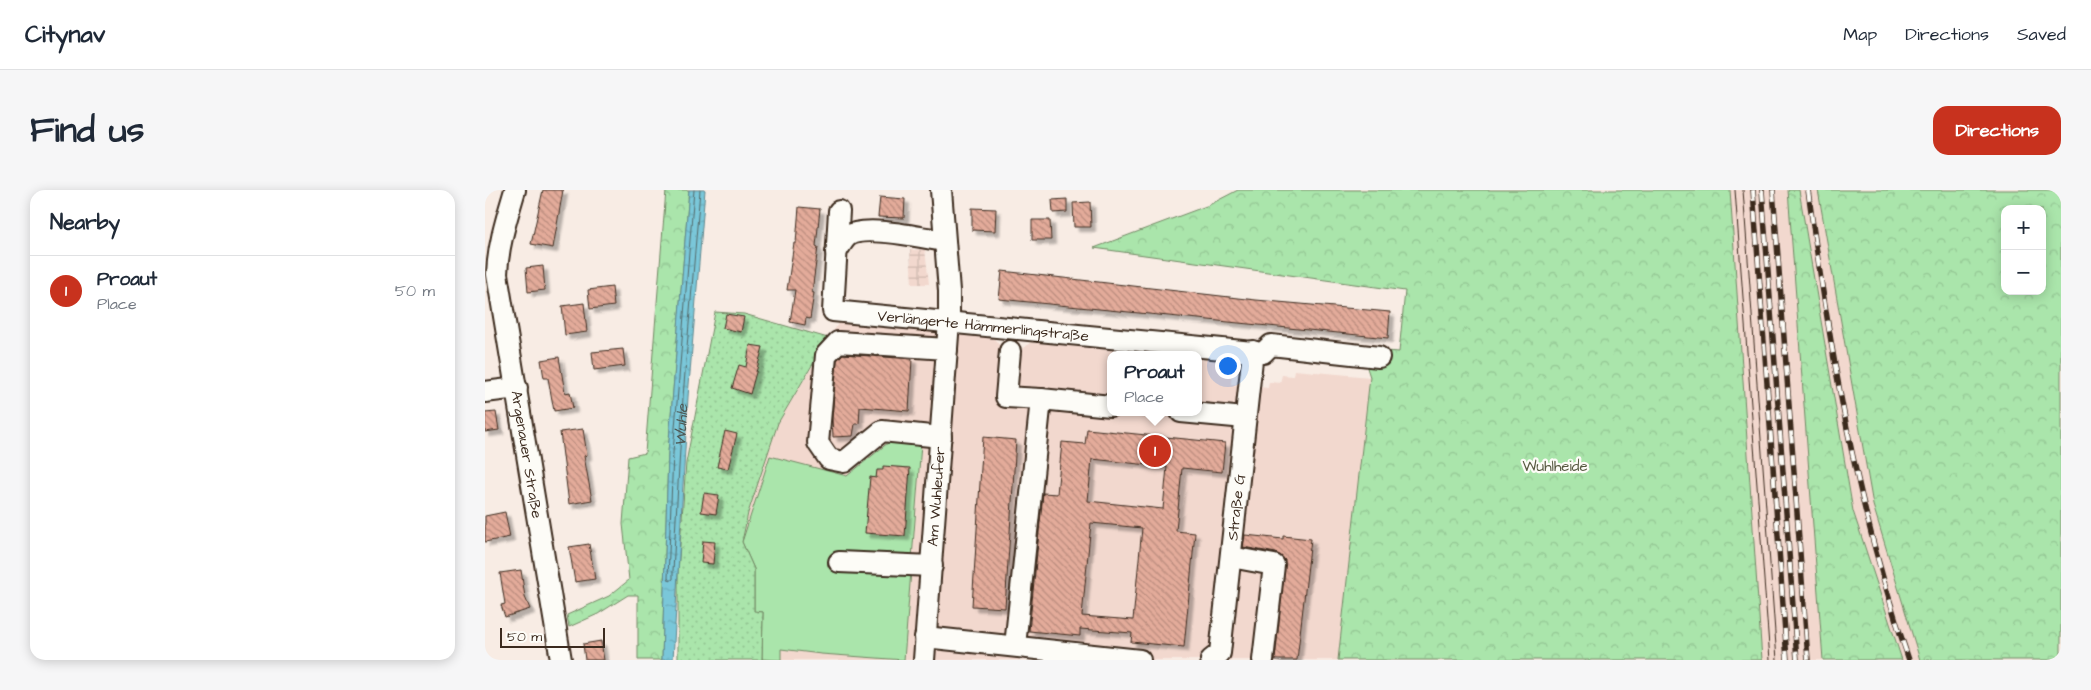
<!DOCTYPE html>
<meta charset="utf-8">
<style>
body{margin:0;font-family:"Architects Daughter",sans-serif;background:#f6f6f7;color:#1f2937}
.controls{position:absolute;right:15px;top:15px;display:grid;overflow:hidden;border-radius:10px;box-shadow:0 2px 12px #0003}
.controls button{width:45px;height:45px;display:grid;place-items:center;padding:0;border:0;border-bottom:1px solid #e0e1e3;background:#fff;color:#1f2937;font:25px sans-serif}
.scale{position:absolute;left:15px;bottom:12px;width:105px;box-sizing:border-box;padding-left:5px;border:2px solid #3b2a1e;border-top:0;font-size:14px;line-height:18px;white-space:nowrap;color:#3b2a1e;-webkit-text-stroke:4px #fdfcf7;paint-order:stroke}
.you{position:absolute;left:742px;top:175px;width:18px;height:18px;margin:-12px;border:4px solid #fff;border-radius:50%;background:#1a73e8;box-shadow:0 0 0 8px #1a73e833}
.badge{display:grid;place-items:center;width:32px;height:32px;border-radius:50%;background:#c8321e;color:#fff;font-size:16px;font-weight:700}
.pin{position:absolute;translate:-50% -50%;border:2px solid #fff;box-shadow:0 1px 5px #0006}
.popup{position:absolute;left:622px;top:161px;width:95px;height:65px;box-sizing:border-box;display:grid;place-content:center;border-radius:10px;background:#fff;filter:drop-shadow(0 1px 4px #0005);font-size:16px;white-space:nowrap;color:#747a83}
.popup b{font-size:19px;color:#1f2937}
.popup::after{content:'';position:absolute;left:50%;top:100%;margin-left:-10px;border:10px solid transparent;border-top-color:#fff}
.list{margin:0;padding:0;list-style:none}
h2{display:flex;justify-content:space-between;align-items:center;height:65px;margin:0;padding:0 20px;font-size:21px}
h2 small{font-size:16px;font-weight:400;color:#747a83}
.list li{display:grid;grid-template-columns:32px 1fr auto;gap:15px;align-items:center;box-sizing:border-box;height:70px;padding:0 20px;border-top:1px solid #e0e1e3}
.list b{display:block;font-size:19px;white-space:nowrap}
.list p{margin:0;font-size:16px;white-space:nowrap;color:#747a83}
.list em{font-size:16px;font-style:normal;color:#747a83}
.map{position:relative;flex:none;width:1576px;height:470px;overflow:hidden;border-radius:15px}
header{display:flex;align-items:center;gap:30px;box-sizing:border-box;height:70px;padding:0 25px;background:#fff;border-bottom:1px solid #e0e1e3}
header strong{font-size:24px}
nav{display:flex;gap:28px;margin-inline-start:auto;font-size:18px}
.intro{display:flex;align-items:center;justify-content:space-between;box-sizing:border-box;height:120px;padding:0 30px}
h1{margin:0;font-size:35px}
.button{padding:12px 22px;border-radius:15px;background:#c8321e;color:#fff;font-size:18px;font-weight:700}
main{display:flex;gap:30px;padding:0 30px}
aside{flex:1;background:#fff;border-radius:15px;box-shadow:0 2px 12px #0003}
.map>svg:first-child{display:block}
.built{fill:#f2d8ce}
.industrial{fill:url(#industrial-grid)}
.grass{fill:#aae5ab;stroke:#728864}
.forest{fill:url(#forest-crowns);stroke:#728864;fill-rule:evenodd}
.garden{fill:url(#garden-dots);stroke:#728864}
.water{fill:url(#water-ripples);stroke:#61888e}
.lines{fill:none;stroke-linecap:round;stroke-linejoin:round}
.shore{stroke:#546969;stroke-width:1}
.building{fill:url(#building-back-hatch);stroke:#3b2a1e;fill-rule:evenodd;filter:url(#shadow)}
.minor-casing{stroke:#3b2a1e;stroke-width:24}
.minor{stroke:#fdfcf7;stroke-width:20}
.tram{stroke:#3b2a1e;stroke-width:1}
.rail-casing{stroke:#3b2a1e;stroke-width:5.5}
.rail{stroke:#fdfcf7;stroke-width:4;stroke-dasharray:11;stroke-linecap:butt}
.labels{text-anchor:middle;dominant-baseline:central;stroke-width:4.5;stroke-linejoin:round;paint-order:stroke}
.street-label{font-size:15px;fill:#3b2a1e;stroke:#fdfcf7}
.park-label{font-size:15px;fill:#575941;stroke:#fdfcf7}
.water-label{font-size:16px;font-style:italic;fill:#4e5956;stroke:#fdfcf7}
</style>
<header>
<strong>Citynav</strong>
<nav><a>Map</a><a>Directions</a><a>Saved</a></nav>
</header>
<div class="intro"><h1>Find us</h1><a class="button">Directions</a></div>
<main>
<aside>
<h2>Nearby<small></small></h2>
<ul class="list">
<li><span class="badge">1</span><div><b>Proaut</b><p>Place</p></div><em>50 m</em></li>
</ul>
</aside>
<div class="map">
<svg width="1576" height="470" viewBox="0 0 1576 470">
<defs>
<pattern id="industrial-grid" width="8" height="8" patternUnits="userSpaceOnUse" patternTransform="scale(1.25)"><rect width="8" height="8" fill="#f2d8ce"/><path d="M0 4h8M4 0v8" fill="none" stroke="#d0bab0"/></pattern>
<pattern id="forest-crowns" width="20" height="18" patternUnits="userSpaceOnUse" patternTransform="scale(1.25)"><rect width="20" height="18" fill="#aae5ab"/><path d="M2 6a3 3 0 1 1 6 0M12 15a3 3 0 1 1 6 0" fill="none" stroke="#93c593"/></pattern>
<pattern id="garden-dots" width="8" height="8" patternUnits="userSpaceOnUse" patternTransform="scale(1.25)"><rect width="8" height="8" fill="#aae5ab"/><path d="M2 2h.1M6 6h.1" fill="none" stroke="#93c593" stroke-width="1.8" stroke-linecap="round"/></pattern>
<pattern id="water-ripples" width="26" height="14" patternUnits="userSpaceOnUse" patternTransform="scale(1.25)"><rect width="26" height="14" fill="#7ac7d9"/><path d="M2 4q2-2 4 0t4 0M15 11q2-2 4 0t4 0" fill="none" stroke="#6aabba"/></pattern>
<pattern id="building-back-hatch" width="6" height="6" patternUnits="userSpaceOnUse" patternTransform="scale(1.25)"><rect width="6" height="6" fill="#e3ab9a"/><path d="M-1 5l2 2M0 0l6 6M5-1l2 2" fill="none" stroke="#b98b7d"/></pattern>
<filter id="shadow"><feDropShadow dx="4.5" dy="4.5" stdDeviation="1" flood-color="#0004"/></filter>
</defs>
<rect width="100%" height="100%" fill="#f8ece4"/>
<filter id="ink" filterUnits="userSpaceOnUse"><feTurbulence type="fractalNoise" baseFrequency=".02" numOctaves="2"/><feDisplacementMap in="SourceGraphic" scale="10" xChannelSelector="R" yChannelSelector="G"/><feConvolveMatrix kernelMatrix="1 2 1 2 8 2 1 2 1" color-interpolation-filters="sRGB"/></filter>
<g filter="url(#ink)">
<g class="built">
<polygon points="1245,0 1303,0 1338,470 1277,470"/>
<polygon points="1314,0 1333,0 1388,315 1435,470 1417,470 1368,321"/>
<polygon points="354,132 508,147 518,160 534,162 546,152 673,165 626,165 626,222 714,222 714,169 748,173 746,194 765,196 783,198 784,192 795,193 797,185 808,186 809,180 885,187 853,470 277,470 278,422 257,352 263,323 293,233"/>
</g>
<polygon class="industrial" points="440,59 444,94 427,94 425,60"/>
<polygon class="grass" points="404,252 436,254 419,470 336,464 296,459 296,470 277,469 278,422 269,422 269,379 257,352 285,266 362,286"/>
<g class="forest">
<polygon points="181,0 204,0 183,263 177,470 153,470 153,405 143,405 113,424 84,437 82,425 124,406 144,390 138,334 143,267 160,263"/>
<polygon points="753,0 1245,0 1277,470 853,470 885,187 876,159 914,162 920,101 609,58 724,15"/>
<polygon points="1303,0 1314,0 1368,321 1417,470 1338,470"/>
<path d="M1333,0H1576V470H1435L1388,315ZM1520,19H1557V101H1520Z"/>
</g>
<polygon class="garden" points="230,122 259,124 343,148 293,233 263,323 257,352 269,379 269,421 278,422 277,470 193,470 193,382 201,273"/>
<polygon class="water" points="204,0 220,0 203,207 188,470 177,470 183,263"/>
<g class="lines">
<path class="shore" id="s1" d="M209,0L188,263L183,388L185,391L188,389V381L198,207L215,0"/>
</g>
<g class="building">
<polygon points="58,0 78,0 68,58 46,54"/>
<polygon points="395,7 420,9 419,28 393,27"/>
<polygon points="582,9 582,22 568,23 567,10"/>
<polygon points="605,12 606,37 589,37 588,13"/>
<polygon points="314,17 335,19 331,56 333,57 327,102 329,103 325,129 321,128 320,135 305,132 310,100 302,100 309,53 311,53"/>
<polygon points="487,18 511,19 510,41 487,40"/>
<polygon points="547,30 565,30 566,50 547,50"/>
<polygon points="58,76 60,100 43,102 41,78"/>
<polygon points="517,81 771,110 905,122 903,148 514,109"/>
<polygon points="127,97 129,116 105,119 103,100"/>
<polygon points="99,113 102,142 80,145 77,116"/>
<polygon points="241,124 259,127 256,142 238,138"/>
<polygon points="265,155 278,157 265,204 247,198 254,175 261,177"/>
<polygon points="138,159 140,176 109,180 107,162"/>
<polygon points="358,164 427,169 424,221 375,217 374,234 370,234 368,246 348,247 347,228 352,170"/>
<polygon points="74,167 80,203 85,202 88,218 69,221 63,188 59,188 56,170"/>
<polygon points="11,222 14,240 0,242 0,223"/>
<polygon points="98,239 102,265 99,266 107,310 84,314 75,242"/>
<path d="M602,239L740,253L737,282L697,278L691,341L710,343L699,457L646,452L647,443L595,439V446L544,441L558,303L572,304L577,252L600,254ZM607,269L682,277L678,319L603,311ZM606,333L657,338L648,430L597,426Z"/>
<polygon points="240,241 252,244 243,279 232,277"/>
<polygon points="498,247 531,250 520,418 487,416"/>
<polygon points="398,276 425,278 420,346 380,343 385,287 391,288 392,280 398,280"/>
<polygon points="219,303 234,305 231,324 216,322"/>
<polygon points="20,322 25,347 0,352 0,326"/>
<polygon points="760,345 798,349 798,346 826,349 812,470 790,470 800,370 791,363 758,357"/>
<polygon points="218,351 230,352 228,374 216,373"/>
<polygon points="104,354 110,389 90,392 84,357"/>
<polygon points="36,380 40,407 45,419 20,427 16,415 20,414 15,383"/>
<polygon points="116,451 119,470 100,470 98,454"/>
</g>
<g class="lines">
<defs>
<g id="minor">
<path id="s2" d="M30,0C22,27 13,55 12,84L76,470"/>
<path id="s3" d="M354,21L348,121L778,163L786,155L894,167"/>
<path d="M351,62C355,57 358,50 363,46C379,34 439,48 459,51"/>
<polyline points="525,161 521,207 556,209"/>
<polyline points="0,202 32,198"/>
<polyline points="696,222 760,228"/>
<polyline points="456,247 397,241 359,272 344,269 333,253 341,165 353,152 462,159"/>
<polyline points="746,367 789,375 778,470"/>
<polyline points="354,372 447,376"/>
<polyline points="440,447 655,470"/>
<polyline points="530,456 556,209 626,216"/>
<path id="s4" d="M439,470L464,131V101L456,0"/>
<path id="s5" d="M726,470L735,463L768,161"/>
</g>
</defs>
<use href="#minor" class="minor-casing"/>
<use href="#minor" class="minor"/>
<g class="tram">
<polyline points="1250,0 1285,470"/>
<polyline points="1258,0 1292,470"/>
</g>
<defs>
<g id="rail">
<polyline points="1268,0 1302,470"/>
<polyline points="1277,0 1312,470"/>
<polyline points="1288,0 1323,470"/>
<path d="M1323,0C1345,159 1371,318 1424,470"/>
</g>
</defs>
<use href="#rail" class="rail-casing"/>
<use href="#rail" class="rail"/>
</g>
</g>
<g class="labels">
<g class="street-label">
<text stroke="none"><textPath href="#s3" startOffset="251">Verlängerte Hämmerlingstraße</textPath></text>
<text stroke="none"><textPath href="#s2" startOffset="269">Argenauer Straße</textPath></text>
<text stroke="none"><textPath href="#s4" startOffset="164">Am Wuhleufer</textPath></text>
<text stroke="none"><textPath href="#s5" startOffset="158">Straße G</textPath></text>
</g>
<g class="park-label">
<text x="1070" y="276">Wuhlheide</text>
</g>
<g class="water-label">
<text stroke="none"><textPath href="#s1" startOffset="550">Wuhle</textPath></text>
</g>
</g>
</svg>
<div class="controls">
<button>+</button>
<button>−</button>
</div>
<div class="scale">50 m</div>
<div class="you"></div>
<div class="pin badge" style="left:670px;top:261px">1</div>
<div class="popup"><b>Proaut</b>Place</div>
</div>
</main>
